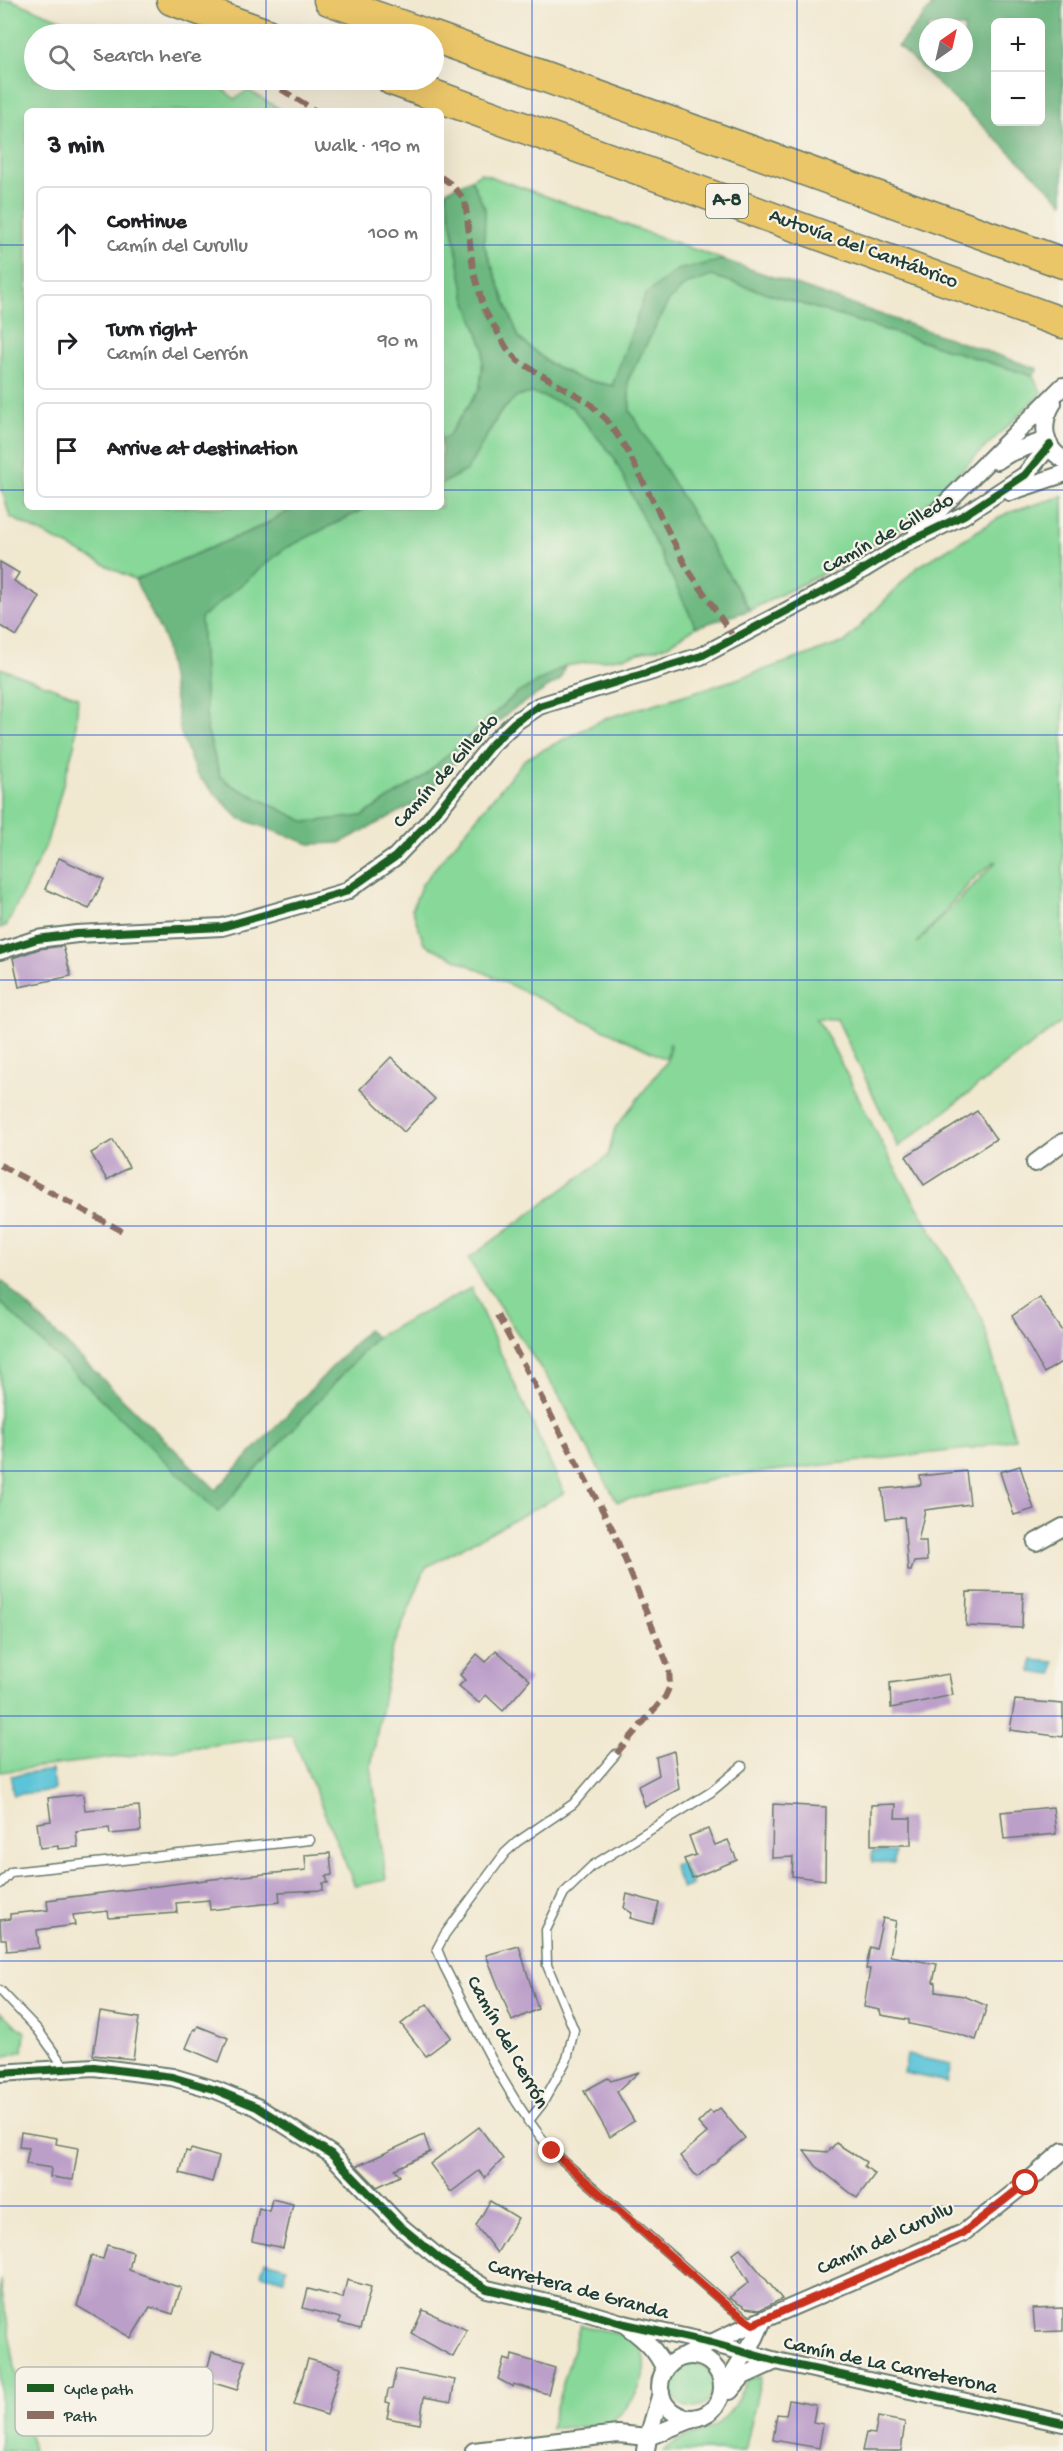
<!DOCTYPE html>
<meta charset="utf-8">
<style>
body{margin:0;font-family:"Gochi Hand",sans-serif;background:#f6f6f6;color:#202124}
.controls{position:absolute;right:18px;top:18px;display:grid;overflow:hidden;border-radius:9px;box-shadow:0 6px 24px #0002}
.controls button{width:54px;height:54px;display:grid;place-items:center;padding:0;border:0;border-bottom:2px solid #e0e0e0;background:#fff;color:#202124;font:30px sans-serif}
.compass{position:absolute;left:919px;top:18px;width:54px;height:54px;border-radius:50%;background:#fff;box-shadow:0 6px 24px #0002;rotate:34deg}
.stop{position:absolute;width:18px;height:18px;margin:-14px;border:4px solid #c8321e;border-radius:50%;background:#fff}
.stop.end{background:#c8321e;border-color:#fff;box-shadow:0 2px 6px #0008}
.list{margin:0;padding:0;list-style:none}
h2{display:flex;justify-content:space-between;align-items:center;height:78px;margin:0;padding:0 24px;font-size:26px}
h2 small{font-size:20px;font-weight:400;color:#757577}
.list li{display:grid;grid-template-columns:39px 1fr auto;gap:18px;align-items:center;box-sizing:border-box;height:96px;margin:0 12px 12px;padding:0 12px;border:2px solid #e0e0e0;border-radius:9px}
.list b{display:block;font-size:22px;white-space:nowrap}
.list p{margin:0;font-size:20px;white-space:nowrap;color:#757577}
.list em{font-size:20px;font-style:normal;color:#757577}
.icon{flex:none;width:33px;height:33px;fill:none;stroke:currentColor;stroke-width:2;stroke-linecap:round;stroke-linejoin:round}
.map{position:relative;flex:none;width:1063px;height:2451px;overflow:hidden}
.search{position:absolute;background:#fff;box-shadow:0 6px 24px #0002;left:24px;top:24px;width:420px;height:66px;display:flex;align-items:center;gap:15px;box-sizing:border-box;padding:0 21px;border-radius:33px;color:#757577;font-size:22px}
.panel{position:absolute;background:#fff;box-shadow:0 6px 24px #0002;left:24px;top:108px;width:420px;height:402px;border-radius:9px}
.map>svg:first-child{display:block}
.green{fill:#87d899;stroke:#538a66;stroke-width:1.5;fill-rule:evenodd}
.forest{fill:#6db881;stroke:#467a5a;stroke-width:1.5;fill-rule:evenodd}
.water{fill:#5bc4d8;stroke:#3d8086;stroke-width:1.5}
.building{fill:#bc9fc9}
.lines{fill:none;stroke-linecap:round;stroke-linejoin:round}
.lane-casing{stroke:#68796b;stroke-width:11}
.street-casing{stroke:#68796b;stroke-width:20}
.highway-casing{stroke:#68796b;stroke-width:33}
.lane{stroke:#fff;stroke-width:8}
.street{stroke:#fff;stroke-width:16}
.highway{stroke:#ebc669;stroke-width:30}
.quiet{stroke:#8d6e63;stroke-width:6;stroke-dasharray:12 6;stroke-linecap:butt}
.cycleway-casing{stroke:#f7f3e8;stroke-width:11}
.cycleway{stroke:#1b5e20;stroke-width:8}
.route{stroke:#c8321e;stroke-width:8}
.grid{fill:none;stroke:#1d4ed8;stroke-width:1.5;stroke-opacity:0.55}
.labels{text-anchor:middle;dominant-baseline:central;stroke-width:4.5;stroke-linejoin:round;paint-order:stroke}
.shield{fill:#f7f3e8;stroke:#60746a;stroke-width:1.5}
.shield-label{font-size:20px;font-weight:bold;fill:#1f3d34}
.street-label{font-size:21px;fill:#1f3d34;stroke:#f7f3e8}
.key{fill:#f7f3e8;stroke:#b6bcb2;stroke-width:1.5}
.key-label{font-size:16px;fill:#1f3d34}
</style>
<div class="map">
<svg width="1063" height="2451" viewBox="0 0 1063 2451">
<rect width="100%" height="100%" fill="#f7f3e8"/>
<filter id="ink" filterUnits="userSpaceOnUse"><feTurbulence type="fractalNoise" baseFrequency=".0167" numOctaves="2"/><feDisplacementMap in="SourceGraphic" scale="12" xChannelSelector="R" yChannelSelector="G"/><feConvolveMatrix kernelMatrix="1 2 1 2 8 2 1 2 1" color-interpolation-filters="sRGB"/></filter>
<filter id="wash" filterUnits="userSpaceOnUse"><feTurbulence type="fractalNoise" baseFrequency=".008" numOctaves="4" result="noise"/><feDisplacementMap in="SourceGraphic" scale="24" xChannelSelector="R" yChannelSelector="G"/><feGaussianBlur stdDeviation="1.35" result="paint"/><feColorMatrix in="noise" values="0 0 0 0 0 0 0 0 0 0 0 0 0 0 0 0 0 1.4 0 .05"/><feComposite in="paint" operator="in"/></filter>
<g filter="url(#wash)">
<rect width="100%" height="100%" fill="#f1e8d0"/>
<g class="green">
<polygon points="0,0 11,0 98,34 34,34 34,80 211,80 235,99 248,90 283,111 27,111 27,507 296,507 262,526 135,580 10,517 0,483"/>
<polygon points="481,173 724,260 677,270 615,386 580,379 549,363 519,338 484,245 485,209 471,179"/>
<polygon points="441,189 446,191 465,297 484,349 480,388 449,435 441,440"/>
<polygon points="712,276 1033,376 1042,393 902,527 838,566 750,610 630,411 628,380 668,302 685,285"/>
<polygon points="533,393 572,407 613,456 696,627 666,646 624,657 565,666 516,694 423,777 362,816 306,822 233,786 220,776 207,730 201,618 284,549 360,507 441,507 441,484 467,469 500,413 517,396"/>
<path d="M1063,496V1021L898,1147L837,1019L815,1018L823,1028L893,1165L982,1318L1015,1439L968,1449L727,1476L617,1502L558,1394L468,1259L608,1156L615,1128L668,1060L670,1043L666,1059L424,944L412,909L422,884L525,759L604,719L734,680L845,642L916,568L1007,513ZM995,861L996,862L917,943L972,880Z"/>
<polygon points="0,668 78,697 75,742 46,845 7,925 0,928"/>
<polygon points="471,1288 564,1493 426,1567 392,1650 371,1766 386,1880 355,1886 292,1735 0,1772 0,1302 218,1512 376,1337"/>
<polygon points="0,2012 25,2032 23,2051 0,2058"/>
<polygon points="0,2280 16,2373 33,2451 0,2451"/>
<path d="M580,2325C593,2329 623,2332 633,2340C661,2363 632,2412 606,2424C595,2428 563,2427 550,2428Z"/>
<circle cx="693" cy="2386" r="22"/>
<path d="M761,2377L745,2451H663C674,2440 682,2439 697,2434C726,2425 736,2405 747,2379Z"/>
</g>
<g class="forest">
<path d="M937,0H1063V202L898,46ZM996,22H1040V122H996ZM928,27H964V63H928Z"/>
<polygon points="471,179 485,209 484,245 519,338 549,363 580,379 614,386 613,383 645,295 677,270 724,260 1038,369 1033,376 712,276 685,285 668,302 628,380 630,411 750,610 696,627 613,456 572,407 533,393 517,396 500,413 467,470 441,484 441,440 449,435 480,388 484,349 465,297 446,191"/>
<polygon points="296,507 368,507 284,549 201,618 207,730 220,776 233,786 306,822 362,816 423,777 516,694 565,666 560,680 512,710 472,745 418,802 340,843 310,844 239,818 196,774 181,734 164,638 135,580 262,526"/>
<polygon points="0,1279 216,1490 367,1330 376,1337 218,1512 0,1302"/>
</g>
<g class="water">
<polygon points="1032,1660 1054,1662 1053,1674 1031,1672"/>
<polygon points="52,1770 54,1790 13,1795 11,1776"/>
<polygon points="872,1851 895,1852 894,1863 872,1862"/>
<polygon points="682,1862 692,1885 682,1889 673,1865"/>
<polygon points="907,2055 951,2064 947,2082 904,2073"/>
<polygon points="265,2261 287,2267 284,2280 261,2274"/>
</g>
<g id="blocks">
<g class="building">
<polygon points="0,562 19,573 14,581 40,597 17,636 0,626"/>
<polygon points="59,858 104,879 89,909 45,889"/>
<polygon points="63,946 71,976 19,987 13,958 39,949"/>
<polygon points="391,1057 435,1099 404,1132 360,1089"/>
<polygon points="977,1111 996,1139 924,1185 906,1156"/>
<polygon points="113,1140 129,1167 107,1180 91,1153"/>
<polygon points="1039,1297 1063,1331 1063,1361 1044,1373 1012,1316"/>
<polygon points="1020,1466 1034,1509 1014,1515 1000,1472"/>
<polygon points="966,1471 970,1504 925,1510 918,1541 926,1541 927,1561 914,1562 911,1571 908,1571 904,1517 886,1519 882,1489 921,1485 920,1476"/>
<polygon points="967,1592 1023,1593 1022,1628 966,1626"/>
<polygon points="496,1650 530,1680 503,1711 486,1695 479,1703 459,1686 465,1680 460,1675 477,1654 486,1662"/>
<polygon points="949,1674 953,1695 891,1708 890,1683"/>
<polygon points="1015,1700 1063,1704 1063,1737 1010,1730"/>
<polygon points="674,1751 679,1789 645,1807 638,1786 659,1775 656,1757"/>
<polygon points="83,1794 85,1810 139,1806 141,1831 110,1834 109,1828 76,1832 78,1847 58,1849 58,1846 40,1848 37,1823 51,1821 48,1798"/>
<polygon points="773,1804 826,1807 825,1880 792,1876 793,1857 772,1858"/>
<polygon points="896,1804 895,1818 911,1818 911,1845 871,1845 871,1805"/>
<polygon points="1053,1807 1056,1834 1004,1839 1001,1812"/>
<polygon points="708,1829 715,1845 728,1840 737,1860 692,1878 684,1859 696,1855 689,1836"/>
<polygon points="330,1853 332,1875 326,1876 328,1883 323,1883 323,1890 279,1892 280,1902 210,1910 209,1900 176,1903 177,1913 109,1918 108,1911 73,1915 75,1925 37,1930 39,1948 7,1951 6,1939 1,1939 0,1920 10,1919 10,1914 48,1910 47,1900 213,1879 306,1870 305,1855"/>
<polygon points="627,1894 659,1903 653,1924 630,1918 632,1913 624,1908"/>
<polygon points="883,1918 896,1921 890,1956 937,1964 933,1982 936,1983 936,1992 964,1996 987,2006 976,2040 955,2033 909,2024 909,2020 881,2015 880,2010 864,2007 870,1969 866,1969 870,1947 876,1949"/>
<polygon points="519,1946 538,2009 512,2021 486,1955"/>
<polygon points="427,2004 451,2037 426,2056 401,2024"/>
<polygon points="100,2012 139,2018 133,2059 93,2055"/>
<polygon points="198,2026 228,2038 219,2062 186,2048 194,2029 196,2030"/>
<polygon points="639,2072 617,2092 634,2121 610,2137 584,2091 608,2078 611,2081"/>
<polygon points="720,2108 745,2138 697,2177 680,2156 707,2133 698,2123 710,2111 713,2113"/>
<polygon points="479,2127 503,2159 485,2178 479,2171 451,2192 430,2164"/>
<polygon points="21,2132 57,2138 56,2144 78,2148 73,2180 50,2177 51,2168 26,2164 29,2148 19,2147"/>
<polygon points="424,2135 430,2152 395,2169 400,2176 377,2187 357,2166"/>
<polygon points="836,2143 866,2162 864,2166 875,2174 857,2198 816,2166 804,2150 828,2152"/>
<polygon points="191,2149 219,2157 212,2182 180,2173 186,2151 190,2152"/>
<polygon points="272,2199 293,2204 283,2248 252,2241 259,2208 269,2211"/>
<polygon points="490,2201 518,2218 497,2253 476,2226"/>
<polygon points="107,2245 133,2252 129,2270 181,2288 173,2314 150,2307 131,2338 77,2306 91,2256 103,2259"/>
<polygon points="740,2248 782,2299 759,2310 746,2308 729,2298 749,2282 732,2254"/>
<polygon points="347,2280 371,2287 360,2329 339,2323 340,2318 303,2308 308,2289 343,2298"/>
<polygon points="1063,2308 1063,2331 1035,2332 1033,2309"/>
<polygon points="423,2310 467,2330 453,2357 412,2334"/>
<polygon points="212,2352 246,2361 237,2390 204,2380"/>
<polygon points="512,2355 555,2368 548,2394 513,2384 513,2387 498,2379 504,2359 511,2361"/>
<polygon points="308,2359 340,2368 327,2415 294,2405"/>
<polygon points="396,2369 455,2380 451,2402 424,2397 420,2424 387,2418 390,2403 386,2402 388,2390 392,2389"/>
<polygon points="789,2400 816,2405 813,2422 823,2424 819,2448 773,2440 777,2414 786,2415"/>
<polygon points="878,2417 905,2422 901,2451 862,2451 866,2433 875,2434"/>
</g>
</g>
</g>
<g filter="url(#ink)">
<use href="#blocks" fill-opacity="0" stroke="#68796b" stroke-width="1.5"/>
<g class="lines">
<defs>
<g id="lane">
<path d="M616,1754L573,1804L517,1842L505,1853L445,1934L437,1949L444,1966C477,2030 505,2095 552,2151L727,2305L753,2324"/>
<polyline points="0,1884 11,1872 310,1840"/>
<polyline points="0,1990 38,2030 65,2068"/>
<polyline points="528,2122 542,2104 567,2059 574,2030 547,1965 546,1930 564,1893 592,1866 711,1792 742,1766"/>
</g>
<g id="street">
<path d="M1053,403C1041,422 1042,447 1063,459"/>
<polyline points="997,461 1010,453 1046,440"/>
<polyline points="1010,492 1063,474"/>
<polyline points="917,532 1063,386"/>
<polyline points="0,951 37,939 77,934 222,927 345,892 395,857 427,824 492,744 515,722 539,706 701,656 851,577 906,543 964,515 1025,475 1050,445"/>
<polyline points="1035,1163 1063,1142"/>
<polyline points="1036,1542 1063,1527"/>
<polyline points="0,2073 94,2067 172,2077 216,2090 257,2107 331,2154 400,2226 445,2263 487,2289 578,2310 625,2324 711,2343 776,2361 1063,2423"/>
<path d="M628,2327C644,2339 657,2350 665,2370"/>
<circle cx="691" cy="2387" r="31"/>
<polyline points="685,2356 732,2333 963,2233 1026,2183 1063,2151"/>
<polyline points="723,2389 755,2338 763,2320"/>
<polyline points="730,2391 743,2376 776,2361"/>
<polyline points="474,2451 618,2434 648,2437 698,2417"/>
<polyline points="646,2451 648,2437 661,2393"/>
</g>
<g id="highway">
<polyline points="172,0 267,34"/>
<polyline points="329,0 425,34"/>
<polyline points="434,37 1063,263"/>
<polyline points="392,80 1063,323"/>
</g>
</defs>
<use href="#lane" class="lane-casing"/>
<use href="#street" class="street-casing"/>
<use href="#highway" class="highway-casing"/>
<use href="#lane" class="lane"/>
<use href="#street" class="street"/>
<use href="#highway" class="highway"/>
<g class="quiet">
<polyline points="266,80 316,111"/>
<polyline points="236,85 239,80"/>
<polyline points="441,177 451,184 465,200 473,269 484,309 508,350 518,361 589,403 607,420 627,450 687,568 735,639"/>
<polyline points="0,1165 124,1232"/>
<polyline points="497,1315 613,1530 669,1668 670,1686 665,1697 616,1754"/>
</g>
<defs>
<g id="cycleway">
<polyline points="0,951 37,939 77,934 222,927 345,892 395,857 427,824 492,744 515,722 539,706 701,656 851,577 906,543 964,515 1025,475 1050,445"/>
<polyline points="0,2073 94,2067 172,2077 216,2090 257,2107 331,2154 400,2226 445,2263 487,2289 578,2310 625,2324 711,2343 776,2361 1063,2423"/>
</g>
</defs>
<use href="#cycleway" class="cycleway-casing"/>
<use href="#cycleway" class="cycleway"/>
</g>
</g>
<g class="lines" filter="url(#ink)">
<polyline class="route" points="552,2151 727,2306 753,2324 963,2233 1026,2183"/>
</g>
<path class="grid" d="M266,0V34M532,0V2451M797,0V2451M266,80V111M0,245H27M441,245H1063M0,490H27M441,490H1063M266,507V2451M0,735H1063M0,980H1063M0,1226H1063M0,1471H1063M0,1716H1063M0,1961H1063M0,2206H1063"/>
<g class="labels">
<rect class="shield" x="706" y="184" width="42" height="34" rx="4.5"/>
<g class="shield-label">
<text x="727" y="201">A-8</text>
</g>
<g class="street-label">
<text transform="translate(863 250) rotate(20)">Autovía del Cantábrico</text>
<text transform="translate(889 535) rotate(-29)">Camín de Gilledo</text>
<text transform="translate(447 772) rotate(-48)">Camín de Gilledo</text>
<text transform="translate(506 2043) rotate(61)">Camín del Cerrón</text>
<text transform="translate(886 2240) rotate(-25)">Camín del Curullu</text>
<text transform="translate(578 2291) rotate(15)">Carretera de Granda</text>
<text transform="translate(890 2367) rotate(12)">Camín de La Carreterona</text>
</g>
</g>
<rect x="15" y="2367" width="198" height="69" rx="9" class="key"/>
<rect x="27" y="2384" width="27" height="8" fill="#1b5e20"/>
<rect x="27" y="2411" width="27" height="8" fill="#8d6e63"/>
<g class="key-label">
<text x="64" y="2394">Cycle path</text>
<text x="64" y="2421">Path</text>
</g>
</svg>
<div class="controls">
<button>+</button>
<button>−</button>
</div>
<svg class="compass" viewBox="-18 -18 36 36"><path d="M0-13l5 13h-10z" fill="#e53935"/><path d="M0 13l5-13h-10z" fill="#757577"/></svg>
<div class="stop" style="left:1026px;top:2183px"></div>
<div class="stop end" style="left:552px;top:2151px"></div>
<div class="search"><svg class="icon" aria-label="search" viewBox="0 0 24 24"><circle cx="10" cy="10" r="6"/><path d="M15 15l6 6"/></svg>Search here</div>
<section class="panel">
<h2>3 min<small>Walk · 190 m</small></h2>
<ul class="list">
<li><svg class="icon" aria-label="ahead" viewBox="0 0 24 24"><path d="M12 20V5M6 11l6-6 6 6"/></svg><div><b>Continue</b><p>Camín del Curullu</p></div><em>100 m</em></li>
<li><svg class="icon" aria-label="right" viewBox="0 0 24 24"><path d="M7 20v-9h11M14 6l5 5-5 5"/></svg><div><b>Turn right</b><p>Camín del Cerrón</p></div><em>90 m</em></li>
<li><svg class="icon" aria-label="arrive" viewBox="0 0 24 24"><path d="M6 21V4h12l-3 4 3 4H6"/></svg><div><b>Arrive at destination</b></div></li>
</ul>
</section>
</div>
